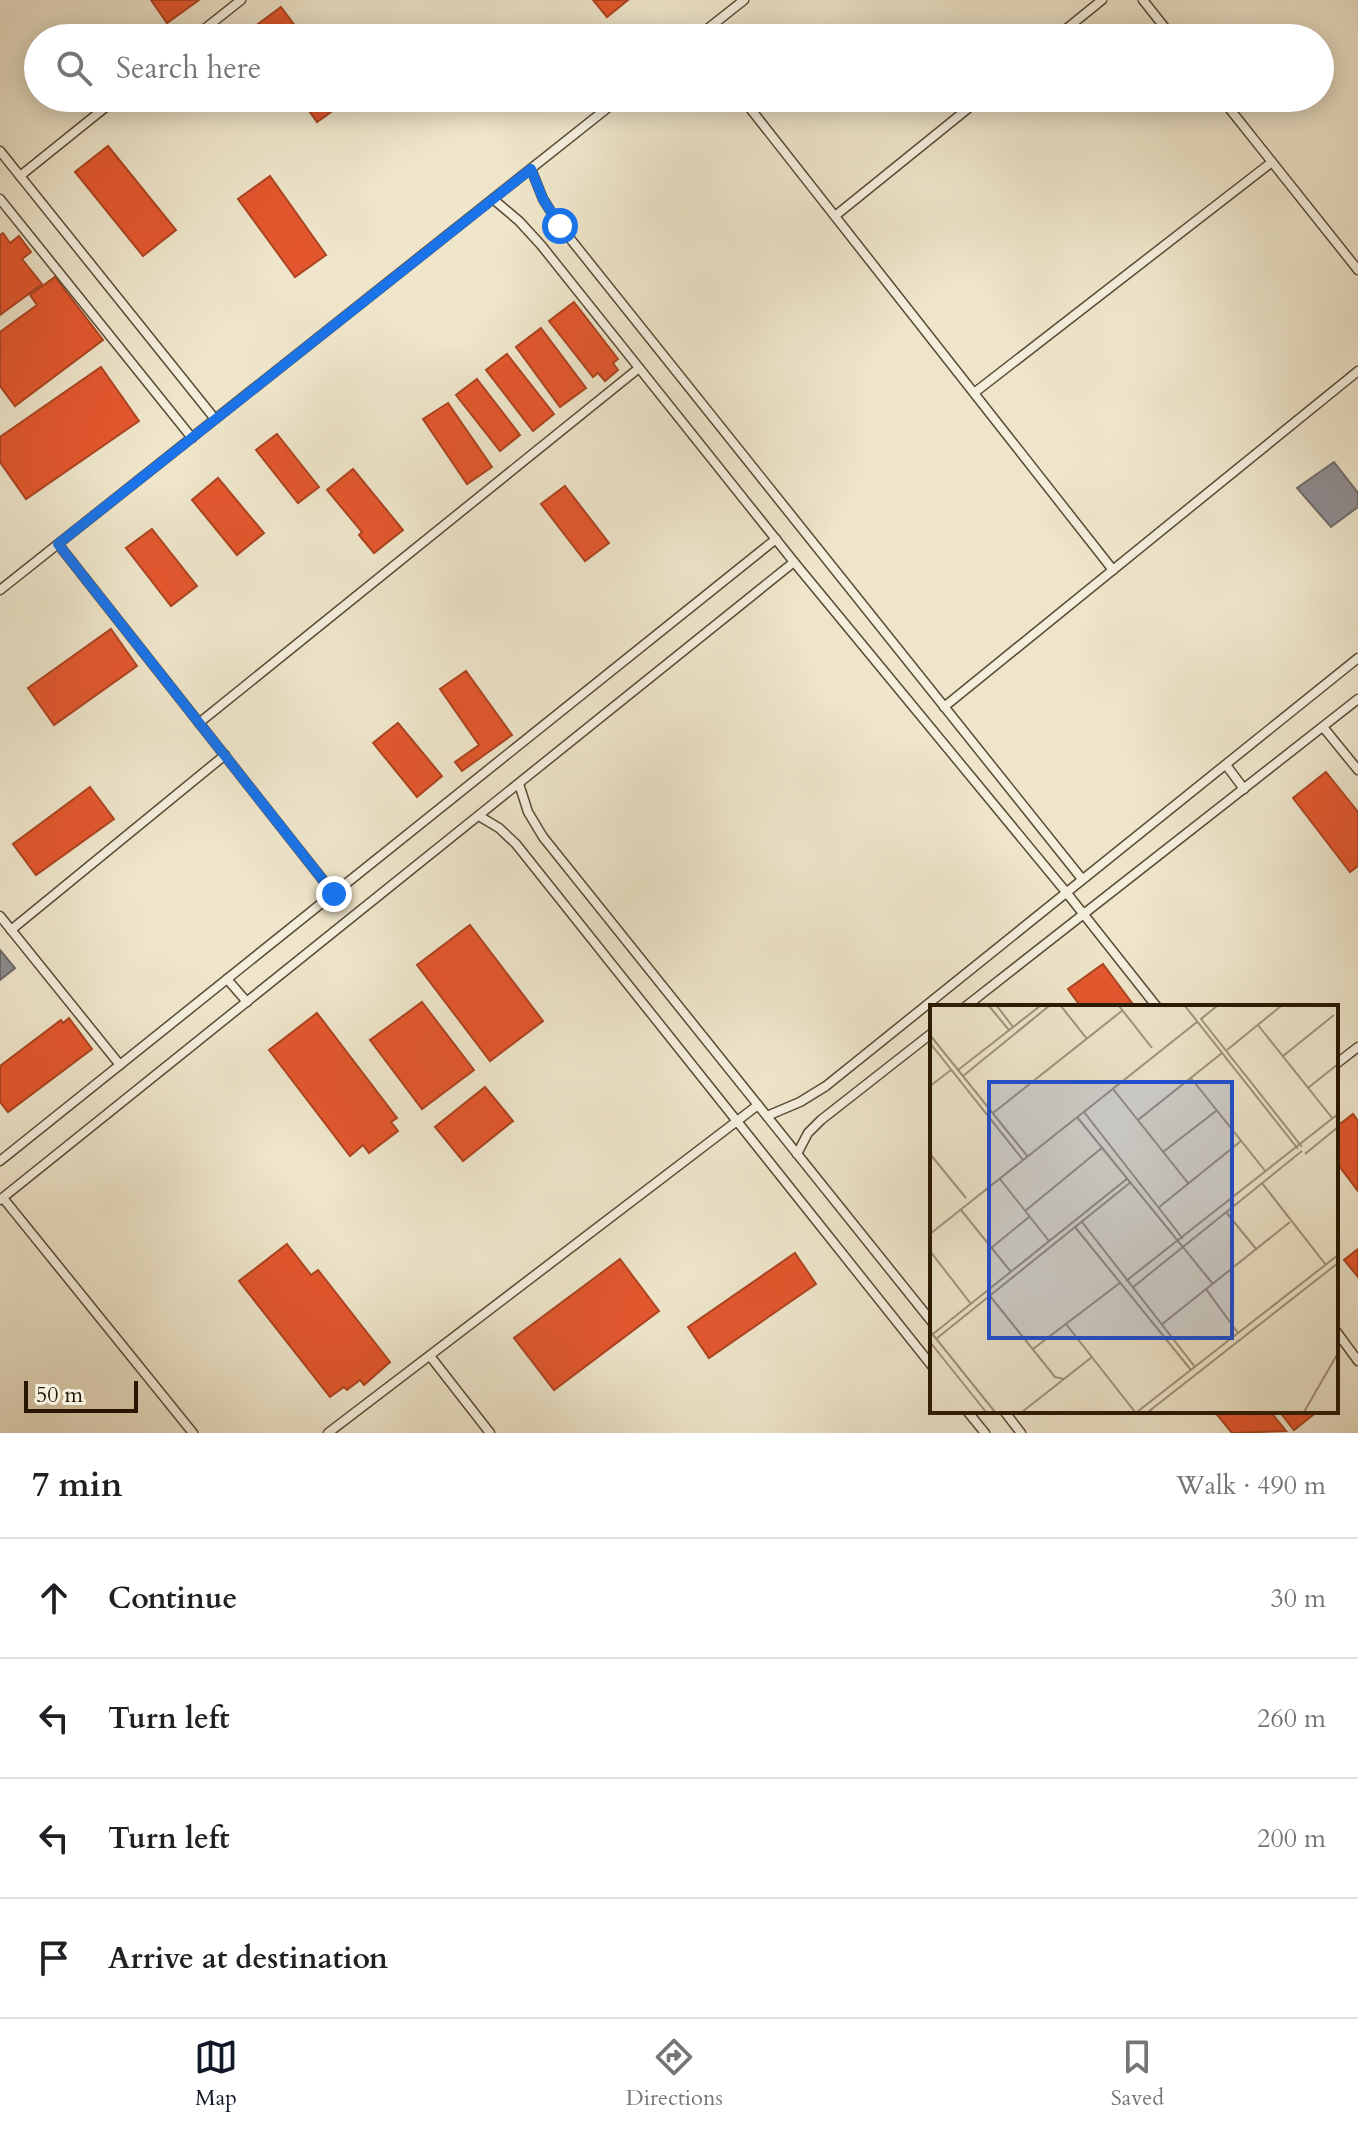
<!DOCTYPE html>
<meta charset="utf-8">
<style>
body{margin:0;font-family:Cardo,serif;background:#f2f2f2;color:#202124}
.scale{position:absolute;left:24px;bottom:20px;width:114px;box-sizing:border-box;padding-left:8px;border:4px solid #271702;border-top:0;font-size:22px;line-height:28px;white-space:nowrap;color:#271702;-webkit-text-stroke:6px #f4eedd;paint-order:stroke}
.stop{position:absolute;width:24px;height:24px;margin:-18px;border:6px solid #1a73e8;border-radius:50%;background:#fff}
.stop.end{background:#1a73e8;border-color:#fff;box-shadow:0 2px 8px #0008}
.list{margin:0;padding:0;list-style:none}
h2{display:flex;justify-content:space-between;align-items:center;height:104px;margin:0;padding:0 32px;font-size:34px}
h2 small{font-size:26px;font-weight:400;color:#757577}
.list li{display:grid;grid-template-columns:52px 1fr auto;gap:24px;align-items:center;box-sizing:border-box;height:120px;padding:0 32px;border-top:2px solid #e0e0e0}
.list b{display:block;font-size:30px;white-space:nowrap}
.list em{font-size:26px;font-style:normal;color:#757577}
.icon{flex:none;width:44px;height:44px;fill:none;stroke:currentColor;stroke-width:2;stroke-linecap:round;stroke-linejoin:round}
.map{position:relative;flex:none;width:1358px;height:1433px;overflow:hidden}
.search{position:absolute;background:#fff;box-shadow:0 4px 20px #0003;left:24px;right:24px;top:24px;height:88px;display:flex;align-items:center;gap:20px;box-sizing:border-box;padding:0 28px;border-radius:44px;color:#757577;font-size:30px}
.sheet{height:584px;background:#fff}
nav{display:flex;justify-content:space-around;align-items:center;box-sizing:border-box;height:112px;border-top:2px solid #e0e0e0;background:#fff;font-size:22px;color:#757577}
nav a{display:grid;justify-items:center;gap:4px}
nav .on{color:#111827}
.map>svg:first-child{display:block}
.shops{fill:#e4572e;stroke:#ab4421;stroke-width:2}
.industry{fill:#8d8d92;stroke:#6e6a67;stroke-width:2}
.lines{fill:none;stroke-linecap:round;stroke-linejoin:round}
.service-casing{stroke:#594a34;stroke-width:11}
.service{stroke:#f4eedd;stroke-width:8}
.route{stroke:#1a73e8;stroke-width:10}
.inset-road{fill:none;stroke:#9e937a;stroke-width:2}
.view{fill:#1d4ed8;fill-opacity:0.15;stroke:#1d4ed8;stroke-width:4}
.inset-edge{fill:none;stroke:#271702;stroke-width:4}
</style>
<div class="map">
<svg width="1358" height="1433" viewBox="0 0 1358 1433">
<rect width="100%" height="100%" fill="#eee5ca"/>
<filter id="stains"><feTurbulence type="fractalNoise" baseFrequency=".0025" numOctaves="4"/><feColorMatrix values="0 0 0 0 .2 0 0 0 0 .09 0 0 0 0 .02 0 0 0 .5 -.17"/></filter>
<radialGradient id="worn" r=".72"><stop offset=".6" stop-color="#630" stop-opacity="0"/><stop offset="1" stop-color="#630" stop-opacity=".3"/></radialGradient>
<g class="shops">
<polygon points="151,0 199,0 167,23"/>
<polygon points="593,0 628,0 607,17"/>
<polygon points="281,7 304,38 262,38 254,27"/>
<polygon points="300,98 348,98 349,99 317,122"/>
<polygon points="108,146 176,230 143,256 75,172"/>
<polygon points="270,176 326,255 295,277 238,199"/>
<polygon points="3,233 10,243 19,236 31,252 22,259 42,284 0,315 0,235"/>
<polygon points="55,277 103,340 15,406 0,386 0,332 37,305 30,295"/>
<polygon points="574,302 618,359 613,363 618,370 605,381 598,373 593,377 549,321"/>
<polygon points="541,328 586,388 560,407 516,347"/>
<polygon points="507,354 554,414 533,431 486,370"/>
<polygon points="101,367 139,421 26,499 0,462 0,437"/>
<polygon points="477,379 520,435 500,451 456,395"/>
<polygon points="448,403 492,467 467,484 423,419"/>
<polygon points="277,434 319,487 298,503 256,450"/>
<polygon points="353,469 403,530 374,553 359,535 362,532 327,490"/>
<polygon points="218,478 264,533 237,555 192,500"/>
<polygon points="565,486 609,543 585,561 541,504"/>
<polygon points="152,529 197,586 171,606 126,548"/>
<polygon points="111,629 137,666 54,725 28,688"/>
<polygon points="466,671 512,735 462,771 455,762 479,745 440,689"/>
<polygon points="398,723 442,776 417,797 373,743"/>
<polygon points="1326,772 1358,812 1358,866 1350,872 1293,798"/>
<polygon points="90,787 114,819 36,875 13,844"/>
<polygon points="470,925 543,1021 490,1061 417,965"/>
<polygon points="1103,964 1135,1007 1081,1007 1068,989"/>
<polygon points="422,1002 474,1070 422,1109 370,1040"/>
<polygon points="317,1013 397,1118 391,1122 398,1131 369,1153 363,1145 350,1156 269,1050"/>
<polygon points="69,1018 92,1049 8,1112 0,1102 0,1066 61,1020 63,1023"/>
<polygon points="485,1087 513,1121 463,1161 435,1127"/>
<polygon points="1353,1114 1358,1121 1358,1191 1336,1162 1336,1127"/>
<polygon points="287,1244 311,1275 318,1270 390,1362 364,1385 360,1380 347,1390 344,1387 330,1397 239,1281"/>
<polygon points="1358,1249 1358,1277 1344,1260"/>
<polygon points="795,1253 816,1284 709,1358 688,1327"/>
<polygon points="620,1259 659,1311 554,1390 514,1338"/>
<polygon points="1214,1411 1270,1411 1286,1431 1232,1433"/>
<polygon points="1279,1411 1318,1411 1294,1430"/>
</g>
<g class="industry">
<polygon points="1334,462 1358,493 1358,507 1331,527 1297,488"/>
<polygon points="0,950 15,968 0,980"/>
</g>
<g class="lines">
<defs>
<g id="service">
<polyline points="1143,0 1173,38"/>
<polyline points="193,38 241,0"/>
<polyline points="696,38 744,0"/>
<polyline points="1055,38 1102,0"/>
<polyline points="742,98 1113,570"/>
<polyline points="1221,98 1358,270"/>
<polyline points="0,151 215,419"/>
<polyline points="531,169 543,199 560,226 1082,879"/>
<polyline points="20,176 117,98"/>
<polyline points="0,199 192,438"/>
<polyline points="493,199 519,221 541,245 794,562 1066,892 1157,1007"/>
<polyline points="835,216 981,98"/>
<polyline points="974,393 1272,162"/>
<polyline points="58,544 334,894"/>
<polyline points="0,590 620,98"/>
<polyline points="944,707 1358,371"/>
<polyline points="199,723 639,368"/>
<polyline points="1323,727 1358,770"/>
<polyline points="1226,765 1244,789"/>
<polyline points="519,784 528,812 543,837 932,1322"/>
<polyline points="479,816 499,828 516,844 932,1366"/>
<polyline points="0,916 120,1065"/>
<polyline points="11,930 225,755"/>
<polyline points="227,979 247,1002"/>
<polyline points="965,1007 1358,699"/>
<polyline points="1336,1064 1358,1047"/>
<polyline points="767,1116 800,1102 826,1086 1358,658"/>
<polyline points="797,1154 808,1133 821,1120 932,1033"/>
<polyline points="0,1161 776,539"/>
<polyline points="3,1198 193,1433"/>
<polyline points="0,1200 794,562"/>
<polyline points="1336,1331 1358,1361"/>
<polyline points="430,1356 490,1433"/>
<polyline points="967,1411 985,1433"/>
<polyline points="1004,1411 1021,1433"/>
<polyline points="328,1433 758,1105"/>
</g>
</defs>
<use href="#service" class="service-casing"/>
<use href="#service" class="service"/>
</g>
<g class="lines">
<polyline class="route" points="334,894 58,544 531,169 543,199 560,226"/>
</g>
<g transform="translate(930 1005)">
<rect width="408" height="408" fill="#eee5ca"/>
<path class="inset-road" d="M59,1L79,25M67,1L83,22M131,1L157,34M189,1L222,43M255,1L368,144M287,1L271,14L372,142M328,20L403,114M0,30L98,152M0,38L93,155M297,45L351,1M353,51L404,10M28,65L110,1M33,71L119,1M261,73L336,167M0,81L21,65M378,83L408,59M183,84L258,178M154,107L253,234M63,108L193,5M147,112L283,279M208,115L292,48M233,147L286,106M0,149L36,193M375,149L408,122M70,174L119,236M332,178L396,260M228,203L311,136M31,205L81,267M95,206L173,142M296,207L326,244M152,217L265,362M145,222L261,365M0,229L267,17M61,243L99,212M0,246L41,299M196,276L408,109M202,283L372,146M276,284L308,328M60,291L125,372L134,374M136,319L205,407M231,320L360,217M0,326L65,407M3,329L198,173M6,334L201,177M0,337L56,407M103,344L191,277M92,407L162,352M207,407L408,250M218,407L408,258M374,407L408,348"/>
<path class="view" d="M59,77H302V333H59Z"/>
<rect width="408" height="408" class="inset-edge"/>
</g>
<rect width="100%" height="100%" filter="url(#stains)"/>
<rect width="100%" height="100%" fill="url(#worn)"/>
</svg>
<div class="scale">50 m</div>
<div class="stop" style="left:560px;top:226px"></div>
<div class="stop end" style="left:334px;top:894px"></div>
<div class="search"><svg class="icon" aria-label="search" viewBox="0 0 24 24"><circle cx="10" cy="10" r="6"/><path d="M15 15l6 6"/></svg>Search here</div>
</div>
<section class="sheet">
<h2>7 min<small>Walk · 490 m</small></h2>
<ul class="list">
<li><svg class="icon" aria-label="ahead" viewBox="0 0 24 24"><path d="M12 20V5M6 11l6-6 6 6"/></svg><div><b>Continue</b></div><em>30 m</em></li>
<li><svg class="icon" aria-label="left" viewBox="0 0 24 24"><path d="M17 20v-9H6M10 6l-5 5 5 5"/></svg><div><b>Turn left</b></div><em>260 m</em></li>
<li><svg class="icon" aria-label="left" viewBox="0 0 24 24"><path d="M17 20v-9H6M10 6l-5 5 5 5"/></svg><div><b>Turn left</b></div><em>200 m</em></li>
<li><svg class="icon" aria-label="arrive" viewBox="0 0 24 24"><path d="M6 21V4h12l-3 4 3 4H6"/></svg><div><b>Arrive at destination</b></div></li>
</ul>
</section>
<nav>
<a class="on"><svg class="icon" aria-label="map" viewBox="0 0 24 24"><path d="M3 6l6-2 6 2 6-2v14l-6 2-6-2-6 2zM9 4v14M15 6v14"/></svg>Map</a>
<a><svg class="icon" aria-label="directions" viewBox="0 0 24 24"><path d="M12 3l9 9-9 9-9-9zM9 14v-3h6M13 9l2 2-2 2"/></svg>Directions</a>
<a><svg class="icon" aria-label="saved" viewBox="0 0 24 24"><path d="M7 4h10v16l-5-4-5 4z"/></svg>Saved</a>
</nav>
